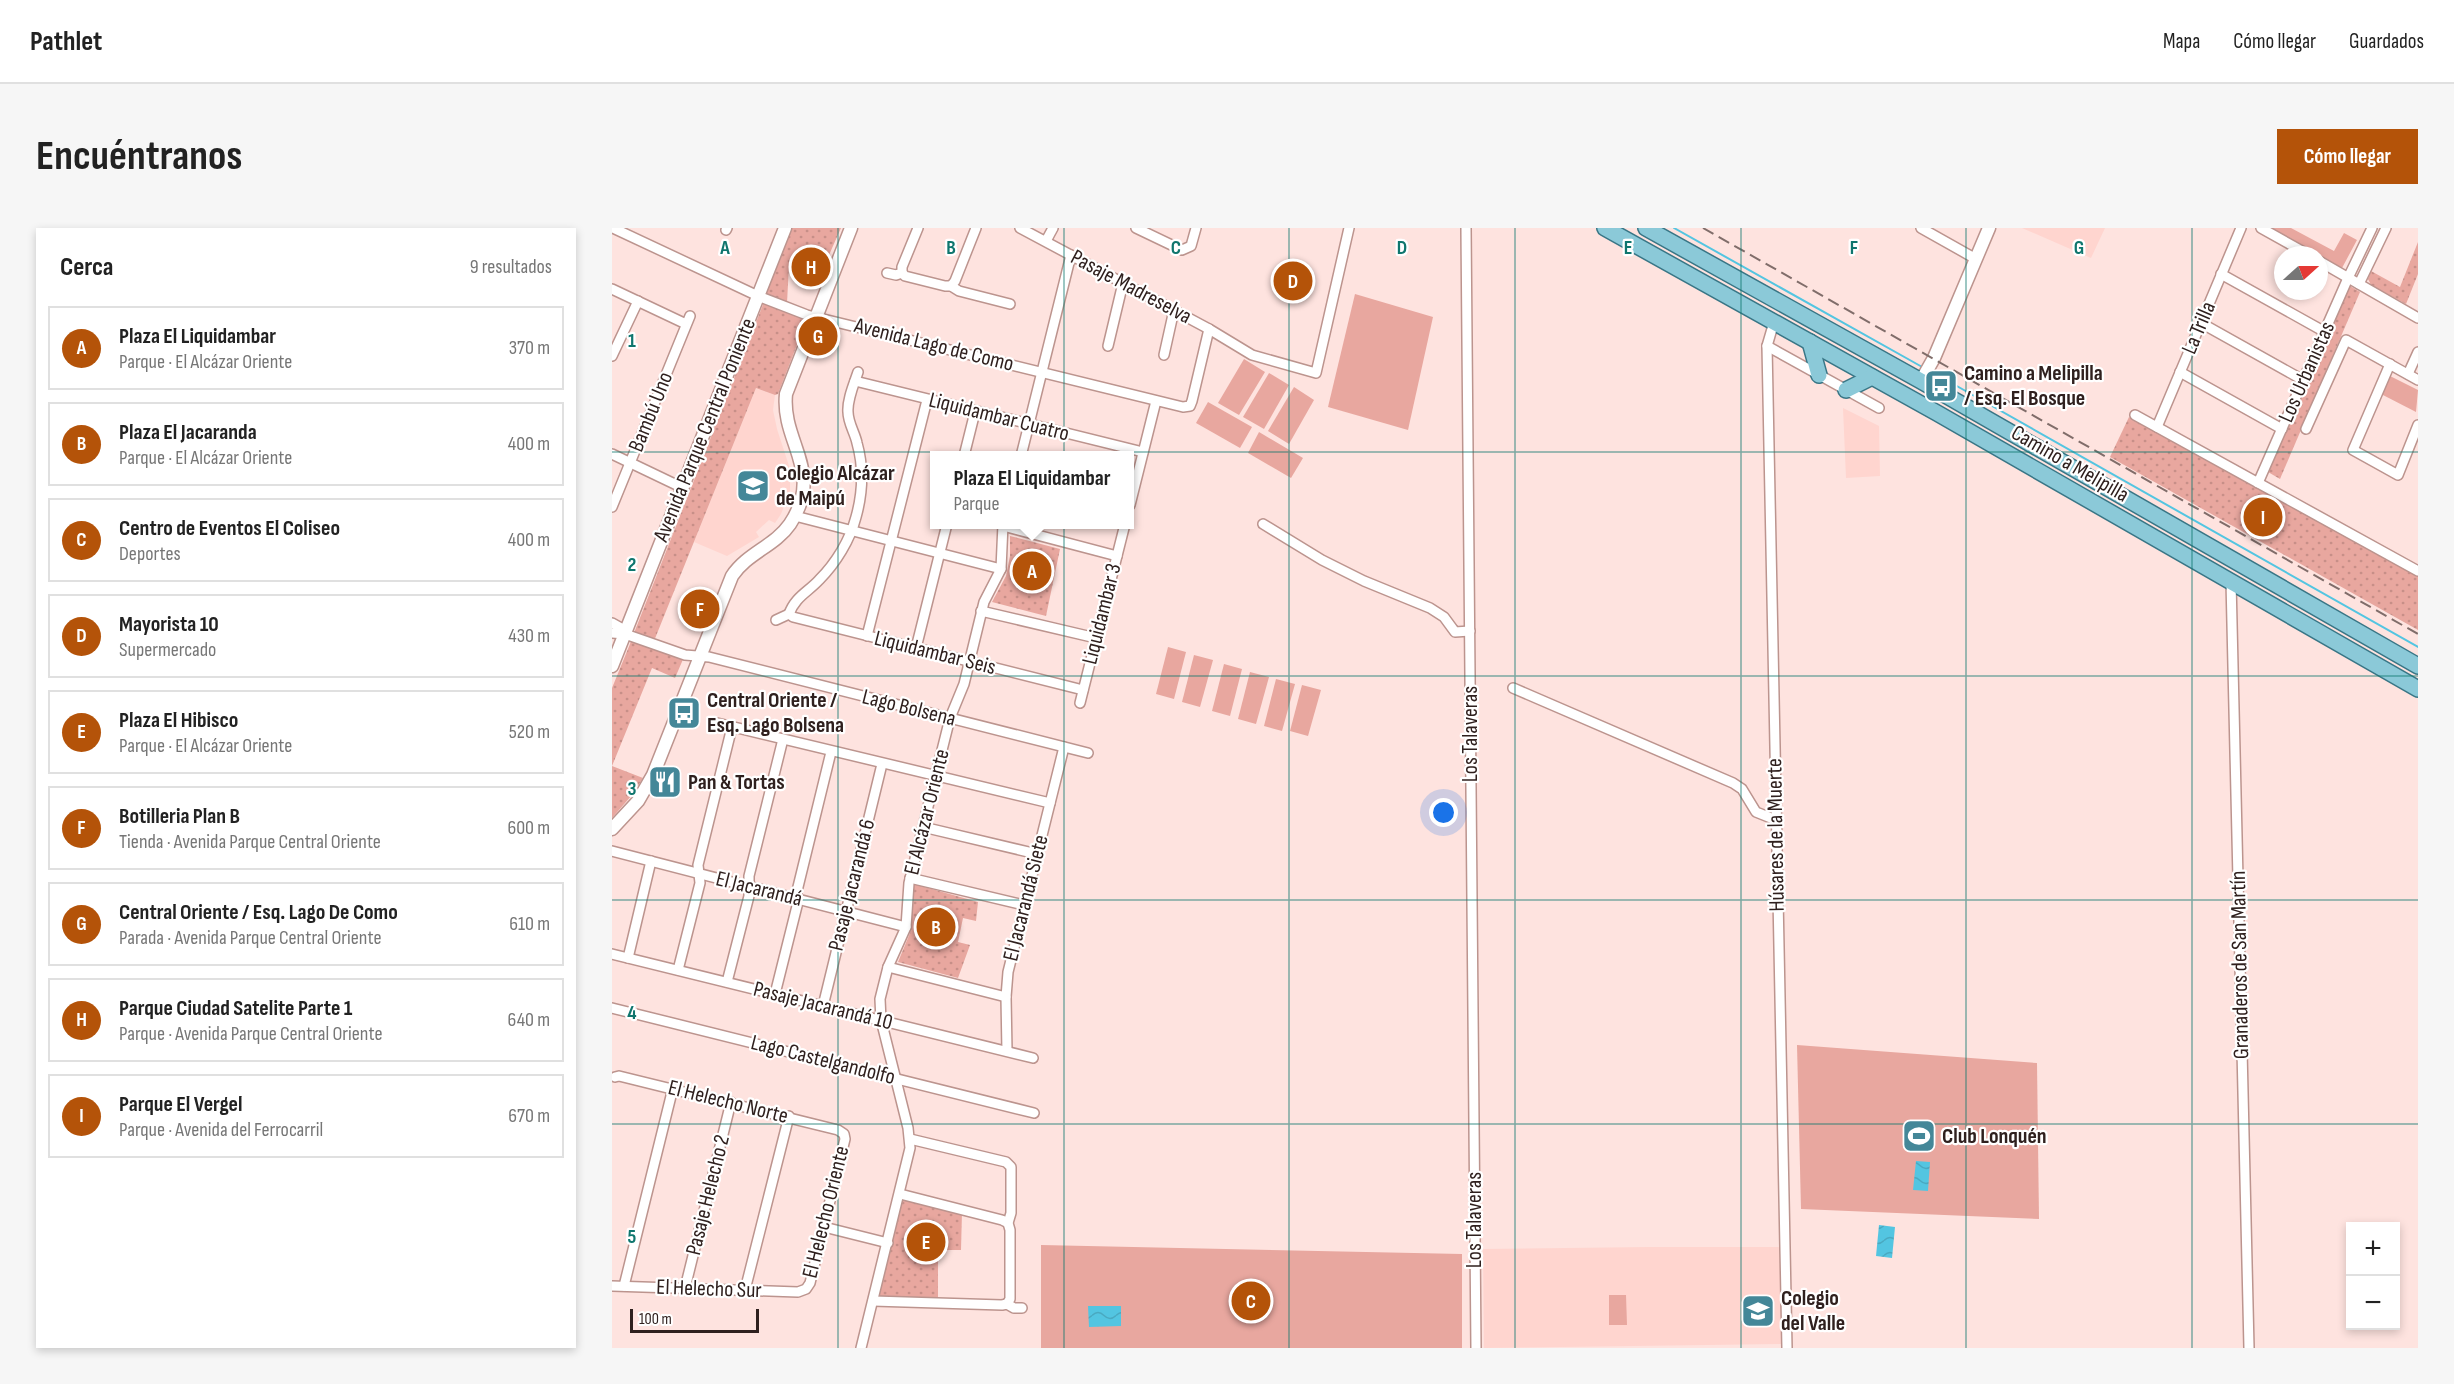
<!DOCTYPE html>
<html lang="es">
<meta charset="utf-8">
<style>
body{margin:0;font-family:"Sofia Sans Condensed",sans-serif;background:#f6f6f6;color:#222}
.controls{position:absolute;right:18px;bottom:18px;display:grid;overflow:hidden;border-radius:0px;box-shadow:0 3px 9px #0003}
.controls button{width:54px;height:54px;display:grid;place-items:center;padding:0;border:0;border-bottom:2px solid #e0e0e0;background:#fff;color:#222;font:30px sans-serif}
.compass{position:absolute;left:1662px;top:18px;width:54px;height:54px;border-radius:50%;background:#fff;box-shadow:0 3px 9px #0003;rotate:69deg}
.scale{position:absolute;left:18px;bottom:15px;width:129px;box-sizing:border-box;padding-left:6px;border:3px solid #2f201e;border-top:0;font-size:16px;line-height:21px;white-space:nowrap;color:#2f201e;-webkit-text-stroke:4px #fff;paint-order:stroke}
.you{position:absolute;left:832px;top:585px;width:21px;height:21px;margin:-15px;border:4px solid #fff;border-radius:50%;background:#1a73e8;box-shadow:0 0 0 9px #1a73e833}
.badge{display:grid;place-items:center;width:39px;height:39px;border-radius:50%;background:#b45309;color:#fff;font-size:20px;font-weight:700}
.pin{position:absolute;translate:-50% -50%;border:3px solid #fff;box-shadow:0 2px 6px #0006}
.popup{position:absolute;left:318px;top:223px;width:204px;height:78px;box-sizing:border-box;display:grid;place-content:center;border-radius:0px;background:#fff;filter:drop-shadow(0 2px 4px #0005);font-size:20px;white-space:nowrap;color:#767676}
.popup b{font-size:22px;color:#222}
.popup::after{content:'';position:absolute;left:50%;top:100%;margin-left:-12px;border:12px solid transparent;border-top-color:#fff}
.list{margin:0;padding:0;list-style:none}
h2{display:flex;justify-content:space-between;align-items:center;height:78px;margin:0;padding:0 24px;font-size:26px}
h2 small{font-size:20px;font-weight:400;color:#767676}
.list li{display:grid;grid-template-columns:39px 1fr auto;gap:18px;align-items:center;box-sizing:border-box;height:84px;margin:0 12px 12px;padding:0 12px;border:2px solid #e0e0e0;border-radius:0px}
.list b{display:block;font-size:22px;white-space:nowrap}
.list p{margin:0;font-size:20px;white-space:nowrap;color:#767676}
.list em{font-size:20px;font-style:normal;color:#767676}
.map{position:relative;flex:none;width:1806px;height:1120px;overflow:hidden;border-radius:0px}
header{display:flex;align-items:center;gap:36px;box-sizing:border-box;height:84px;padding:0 30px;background:#fff;border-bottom:2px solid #e0e0e0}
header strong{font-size:28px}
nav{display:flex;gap:33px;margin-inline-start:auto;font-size:21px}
.intro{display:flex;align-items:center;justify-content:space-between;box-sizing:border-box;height:144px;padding:0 36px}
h1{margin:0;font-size:42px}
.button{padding:15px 27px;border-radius:0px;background:#b45309;color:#fff;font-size:21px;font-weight:700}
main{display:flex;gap:36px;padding:0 36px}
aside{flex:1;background:#fff;border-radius:0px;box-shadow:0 3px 9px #0003}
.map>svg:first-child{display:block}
.built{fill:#ffd5cf}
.grass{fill:#e8a79f}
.park{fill:url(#park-dots)}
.water{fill:url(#water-waves)}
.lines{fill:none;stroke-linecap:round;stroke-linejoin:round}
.stream{stroke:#53c5e1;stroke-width:2}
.minor-casing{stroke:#bc948e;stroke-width:12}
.tertiary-casing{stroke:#bc948e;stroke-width:15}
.primary-casing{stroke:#397686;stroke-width:18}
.minor{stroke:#fff;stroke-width:9}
.tertiary{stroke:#fff;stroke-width:12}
.primary{stroke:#8bc9d8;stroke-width:15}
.rail{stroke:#806d6a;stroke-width:2;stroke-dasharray:12 6;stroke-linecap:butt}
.grid{fill:none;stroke:#0f766e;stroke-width:1.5;stroke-opacity:0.55}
.labels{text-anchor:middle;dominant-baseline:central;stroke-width:4.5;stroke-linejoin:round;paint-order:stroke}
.street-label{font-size:22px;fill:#2f201e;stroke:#fff}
.poi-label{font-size:22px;font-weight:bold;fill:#2f201e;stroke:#fff;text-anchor:start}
.grid-label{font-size:20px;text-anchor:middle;font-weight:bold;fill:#0f766e;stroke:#fff;stroke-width:4.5;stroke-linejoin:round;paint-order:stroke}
</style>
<header>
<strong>Pathlet</strong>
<nav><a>Mapa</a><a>Cómo llegar</a><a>Guardados</a></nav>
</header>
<div class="intro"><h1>Encuéntranos</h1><a class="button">Cómo llegar</a></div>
<main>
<aside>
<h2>Cerca<small>9 resultados</small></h2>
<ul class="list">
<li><span class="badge">A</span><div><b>Plaza El Liquidambar</b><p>Parque · El Alcázar Oriente</p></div><em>370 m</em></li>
<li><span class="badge">B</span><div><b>Plaza El Jacaranda</b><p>Parque · El Alcázar Oriente</p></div><em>400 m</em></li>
<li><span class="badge">C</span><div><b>Centro de Eventos El Coliseo</b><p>Deportes</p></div><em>400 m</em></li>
<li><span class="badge">D</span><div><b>Mayorista 10</b><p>Supermercado</p></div><em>430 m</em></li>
<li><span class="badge">E</span><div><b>Plaza El Hibisco</b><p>Parque · El Alcázar Oriente</p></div><em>520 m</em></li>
<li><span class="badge">F</span><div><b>Botilleria Plan B</b><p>Tienda · Avenida Parque Central Oriente</p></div><em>600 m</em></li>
<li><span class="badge">G</span><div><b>Central Oriente / Esq. Lago De Como</b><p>Parada · Avenida Parque Central Oriente</p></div><em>610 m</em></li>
<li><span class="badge">H</span><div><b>Parque Ciudad Satelite Parte 1</b><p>Parque · Avenida Parque Central Oriente</p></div><em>640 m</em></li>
<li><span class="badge">I</span><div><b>Parque El Vergel</b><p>Parque · Avenida del Ferrocarril</p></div><em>670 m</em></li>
</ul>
</aside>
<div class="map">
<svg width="1806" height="1120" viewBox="0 0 1806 1120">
<defs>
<pattern id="park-dots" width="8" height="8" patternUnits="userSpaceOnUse" patternTransform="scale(1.5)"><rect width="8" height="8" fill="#e8a79f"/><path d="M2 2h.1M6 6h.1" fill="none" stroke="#c78f88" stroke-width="1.8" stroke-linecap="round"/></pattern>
<pattern id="water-waves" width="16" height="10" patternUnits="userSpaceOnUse" patternTransform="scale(1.5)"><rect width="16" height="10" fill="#53c5e1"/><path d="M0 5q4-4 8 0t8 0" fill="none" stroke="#49a9c1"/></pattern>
</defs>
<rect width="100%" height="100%" fill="#fee3df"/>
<g class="built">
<polygon points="1410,0 1493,0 1479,30"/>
<polygon points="144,160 163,167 161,182 165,201 178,241 178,263 169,286 163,295 157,292 144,304 147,309 115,328 82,314"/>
<polygon points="1231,180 1267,198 1268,248 1234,250"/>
<polygon points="1037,1019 1170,1019 1172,1116 872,1120 871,1021"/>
</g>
<g class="grass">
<polygon points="1656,0 1679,0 1722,23 1732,5 1745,12 1730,40"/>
<polygon points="743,66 821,89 796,202 716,179"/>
<polygon points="632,131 653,144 627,187 606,175"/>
<polygon points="657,145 677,157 652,201 631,189"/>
<polygon points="1778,148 1806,162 1804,184 1769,166"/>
<polygon points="682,159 702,172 677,216 656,203"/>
<polygon points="596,174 640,199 628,220 584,195"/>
<polygon points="647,204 691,230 679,250 636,225"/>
<polygon points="556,419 574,424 562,471 544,466"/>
<polygon points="582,427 601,432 588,479 570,474"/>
<polygon points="612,436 630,441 618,488 600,483"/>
<polygon points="638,444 657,449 644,496 626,491"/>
<polygon points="664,451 683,456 670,503 652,498"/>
<polygon points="690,457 709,462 696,508 678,503"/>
<polygon points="1185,817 1425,835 1427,991 1189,981"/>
<polygon points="429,1017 850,1026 850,1120 429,1120"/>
<polygon points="997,1067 1014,1067 1015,1097 997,1097"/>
</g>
<g class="park">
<polygon points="177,0 229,0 209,45 177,37 175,75 151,66"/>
<polygon points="1806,14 1806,46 1794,76 1759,57 1756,51 1759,43 1788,59"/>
<polygon points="1738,58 1748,64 1668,251 1656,244"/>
<polygon points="152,74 195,87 193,96 166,166 163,167 144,160 42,413 22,405"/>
<polygon points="1517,189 1806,348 1806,402 1498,229"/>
<polygon points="398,308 448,321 434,388 380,374 394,348 398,328"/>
<polygon points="20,411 72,429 63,450 40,440 0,538 31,550 20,567 0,590 0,460"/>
<polygon points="302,656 366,674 364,693 351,690 346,714 358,717 346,750 286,734 298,705"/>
<polygon points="289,969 350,984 349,1022 326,1022 326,1074 264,1071"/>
</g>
<g class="water">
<polygon points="1304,933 1318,934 1316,963 1301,962"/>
<polygon points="1267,997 1283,999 1280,1030 1264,1028"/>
<polygon points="476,1078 509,1078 509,1098 477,1099"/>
</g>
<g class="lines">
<g class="stream">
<polyline points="1062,0 1312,140"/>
<polyline points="1320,144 1806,419"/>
</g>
<defs>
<g id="minor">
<polyline points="1,0 146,68 195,87 571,179 578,178 580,173 597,101"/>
<polyline points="408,0 597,101 640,127 704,145 737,0"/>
<polyline points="524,0 570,22 579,18 584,0"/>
<polyline points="854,0 864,1120"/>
<polyline points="1309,0 1364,31"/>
<polyline points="1649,0 1697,27"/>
<polyline points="114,2 115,0"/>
<polyline points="434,13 441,0"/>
<polyline points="1707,33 1806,90"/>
<polyline points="275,45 284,47 290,45 293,48 333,58 339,58 347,63 398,76"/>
<polyline points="290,45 290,39 306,0"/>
<polyline points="1609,46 1713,104"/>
<polyline points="1747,56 1774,0"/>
<polyline points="339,58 343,53 364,0"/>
<polyline points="0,61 74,96"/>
<polyline points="1162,94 1155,118 1175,1120"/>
<polyline points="1589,95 1691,152"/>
<polyline points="496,118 511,55"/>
<polyline points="1155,118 1267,180"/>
<polyline points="552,127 562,82"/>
<polyline points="0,128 26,73"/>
<polyline points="1778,136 1741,222 1786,247 1806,197"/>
<polyline points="1568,144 1670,201"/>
<polyline points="1796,146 1806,124"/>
<polyline points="243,153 531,224"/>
<polyline points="1523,187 1806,343"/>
<polyline points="1545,199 1629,0"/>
<polyline points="1694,201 1734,112 1806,152"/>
<polyline points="0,226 71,260"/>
<polyline points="352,228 363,184"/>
<polyline points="409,228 459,27"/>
<polyline points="1646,255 1736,50 1760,0"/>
<polyline points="518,277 544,173"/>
<polyline points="0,279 78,88"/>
<polyline points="183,288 389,341"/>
<polyline points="651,296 710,332 752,353 818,380 832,389 843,404 858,403"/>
<polyline points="391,298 505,328"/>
<polyline points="1619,353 1637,1120"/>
<polyline points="369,383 484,410"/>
<polyline points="177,386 181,389 471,462"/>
<path d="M177,386C183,369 196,364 207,352C224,335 238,312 244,289C251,264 252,240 245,215C243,205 236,195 236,184C235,172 242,156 246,144"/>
<polyline points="164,392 177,386"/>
<polyline points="0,395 9,400 13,406"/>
<polyline points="0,405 13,406 73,427 97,429 476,525"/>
<polyline points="255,408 315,172"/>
<polyline points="304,420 335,296"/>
<polyline points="901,460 1121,555 1130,561 1144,584 1164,592"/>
<polyline points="468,475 513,296"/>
<polyline points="105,495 438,575"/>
<polyline points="311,599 425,626"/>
<polyline points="0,623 294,699"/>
<polyline points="298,650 412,677"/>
<polyline points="0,726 421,830"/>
<polyline points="16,730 39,633"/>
<polyline points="276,739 394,769"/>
<polyline points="66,742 88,655 86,637 120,499"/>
<polyline points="115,754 137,668 137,648 171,511"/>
<polyline points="163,766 185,678 185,663 219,524"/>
<polyline points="211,778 270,536"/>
<polyline points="0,780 422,885"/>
<polyline points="395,823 394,769 396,744 452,519"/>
<polyline points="298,911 394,934 399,939 399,985 396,995 398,1002 398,1071 395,1076"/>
<polyline points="288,966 390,992 396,995"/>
<polyline points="212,999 276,1015"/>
<polyline points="0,1058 186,1064 194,1061 198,1055 233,911 232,906 226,902 7,848 3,849"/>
<polyline points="12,1058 61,860"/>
<polyline points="73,1060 119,874"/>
<polyline points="133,1062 177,888"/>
<polyline points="261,1073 390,1077 395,1076 402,1080 410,1080"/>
<polyline points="249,1120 298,920 296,900 269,792 268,771 276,739 294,699 297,655 338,490 352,456 372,374 389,341 391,296"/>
</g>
<g id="tertiary">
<polyline points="1309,153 1322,130 1377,0"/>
<polyline points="0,438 173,0"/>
<path d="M0,601L26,573L41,547L120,348C135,325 163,318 178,296C213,243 169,215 174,166L239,0"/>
</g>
<g id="primary">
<polyline points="993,0 1325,185 1806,461"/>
<polyline points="1034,0 1309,153 1806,438"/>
<polyline points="1198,114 1207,147"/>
<polyline points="1234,162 1260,149"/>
</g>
</defs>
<use href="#minor" class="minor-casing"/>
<use href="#tertiary" class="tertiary-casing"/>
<use href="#primary" class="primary-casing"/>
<use href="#minor" class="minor"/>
<use href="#tertiary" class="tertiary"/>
<use href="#primary" class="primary"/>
<polyline class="rail" points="1091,0 1806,406"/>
</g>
<path class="grid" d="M226,0V1120M452,0V1120M677,0V1120M903,0V1120M1129,0V1120M1354,0V1120M1580,0V1120M0,224H1806M0,448H1806M0,672H1806M0,896H1806"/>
<defs>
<symbol id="bus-square" viewBox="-11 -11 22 22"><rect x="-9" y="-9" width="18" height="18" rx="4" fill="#448798" stroke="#fff"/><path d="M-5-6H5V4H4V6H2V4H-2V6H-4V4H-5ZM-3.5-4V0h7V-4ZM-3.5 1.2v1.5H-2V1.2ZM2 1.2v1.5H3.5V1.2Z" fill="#fff"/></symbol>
<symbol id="school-square" viewBox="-11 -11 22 22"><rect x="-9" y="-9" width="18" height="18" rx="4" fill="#448798" stroke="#fff"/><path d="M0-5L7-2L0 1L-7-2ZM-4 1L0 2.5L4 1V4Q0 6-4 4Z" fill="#fff"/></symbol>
<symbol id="restaurant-square" viewBox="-11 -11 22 22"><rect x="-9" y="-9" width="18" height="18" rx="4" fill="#448798" stroke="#fff"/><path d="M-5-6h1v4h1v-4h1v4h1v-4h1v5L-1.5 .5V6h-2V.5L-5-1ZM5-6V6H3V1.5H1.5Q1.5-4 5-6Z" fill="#fff"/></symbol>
<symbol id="stadium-square" viewBox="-11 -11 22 22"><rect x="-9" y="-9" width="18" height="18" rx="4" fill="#448798" stroke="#fff"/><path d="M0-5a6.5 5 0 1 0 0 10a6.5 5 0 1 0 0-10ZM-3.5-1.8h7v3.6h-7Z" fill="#fff"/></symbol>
</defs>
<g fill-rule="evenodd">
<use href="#bus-square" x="1310" y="139" width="38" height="38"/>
<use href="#school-square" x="122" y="239" width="38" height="38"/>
<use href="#bus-square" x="53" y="466" width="38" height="38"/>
<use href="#restaurant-square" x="34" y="535" width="38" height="38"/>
<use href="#stadium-square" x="1288" y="889" width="38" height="38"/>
<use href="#school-square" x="1127" y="1064" width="38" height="38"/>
</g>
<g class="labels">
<g class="street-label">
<text transform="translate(519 59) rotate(28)">Pasaje Madreselva</text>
<text transform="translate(1587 100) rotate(-67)">La Trilla</text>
<text transform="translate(322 117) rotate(14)">Avenida Lago de Como</text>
<text transform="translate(1695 144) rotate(-66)">Los Urbanistas</text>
<text transform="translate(39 184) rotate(-68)">Bambú Uno</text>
<text transform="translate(387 189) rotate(14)">Liquidambar Cuatro</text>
<text transform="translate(93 202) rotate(-68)">Avenida Parque Central Poniente</text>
<text transform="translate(1458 236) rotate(30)">Camino a Melipilla</text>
<text transform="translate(490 386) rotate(-76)">Liquidambar 3</text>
<text transform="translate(323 425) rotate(14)">Liquidambar Seis</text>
<text transform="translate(297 480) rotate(14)">Lago Bolsena</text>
<text transform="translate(858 506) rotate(-90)">Los Talaveras</text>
<text transform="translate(315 584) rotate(-76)">El Alcázar Oriente</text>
<text transform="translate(1164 607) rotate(-91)">Húsares de la Muerte</text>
<text transform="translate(240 657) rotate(-76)">Pasaje Jacarandá 6</text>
<text transform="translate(147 661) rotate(14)">El Jacarandá</text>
<text transform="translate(414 670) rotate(-76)">El Jacarandá Siete</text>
<text transform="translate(1628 737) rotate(-91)">Granaderos de San Martín</text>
<text transform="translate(211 778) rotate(14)">Pasaje Jacarandá 10</text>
<text transform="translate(211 832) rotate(14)">Lago Castelgandolfo</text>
<text transform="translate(116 874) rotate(14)">El Helecho Norte</text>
<text transform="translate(96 967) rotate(-76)">Pasaje Helecho 2</text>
<text transform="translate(214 984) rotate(-76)">El Helecho Oriente</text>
<text transform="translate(862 992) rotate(-90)">Los Talaveras</text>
<text transform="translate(97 1061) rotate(2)">El Helecho Sur</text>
</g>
<g class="poi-label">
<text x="1352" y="145">Camino a Melipilla<tspan x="1352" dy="25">/ Esq. El Bosque</tspan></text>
<text x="164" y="245">Colegio Alcázar<tspan x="164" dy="25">de Maipú</tspan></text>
<text x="95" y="472">Central Oriente /<tspan x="95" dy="25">Esq. Lago Bolsena</tspan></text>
<text x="76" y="554">Pan &amp; Tortas</text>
<text x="1330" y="908">Club Lonquén</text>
<text x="1169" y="1070">Colegio<tspan x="1169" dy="25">del Valle</tspan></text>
</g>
</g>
<g class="grid-label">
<text x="113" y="26">A</text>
<text x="339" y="26">B</text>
<text x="564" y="26">C</text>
<text x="790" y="26">D</text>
<text x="1016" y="26">E</text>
<text x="1242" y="26">F</text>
<text x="1467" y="26">G</text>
<text x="20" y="119">1</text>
<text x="20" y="343">2</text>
<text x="20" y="567">3</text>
<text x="20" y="791">4</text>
<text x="20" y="1015">5</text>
</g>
</svg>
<div class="controls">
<button>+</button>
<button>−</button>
</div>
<svg class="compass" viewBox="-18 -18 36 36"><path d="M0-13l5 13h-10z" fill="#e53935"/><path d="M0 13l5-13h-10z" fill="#767676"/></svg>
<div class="scale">100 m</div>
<div class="you"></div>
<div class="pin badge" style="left:420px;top:343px">A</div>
<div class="popup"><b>Plaza El Liquidambar</b>Parque</div>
<div class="pin badge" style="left:324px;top:699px">B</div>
<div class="pin badge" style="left:639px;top:1073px">C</div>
<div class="pin badge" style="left:681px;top:53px">D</div>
<div class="pin badge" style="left:314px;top:1014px">E</div>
<div class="pin badge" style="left:88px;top:381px">F</div>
<div class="pin badge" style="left:206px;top:108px">G</div>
<div class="pin badge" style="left:199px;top:39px">H</div>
<div class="pin badge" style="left:1651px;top:289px">I</div>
</div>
</main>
